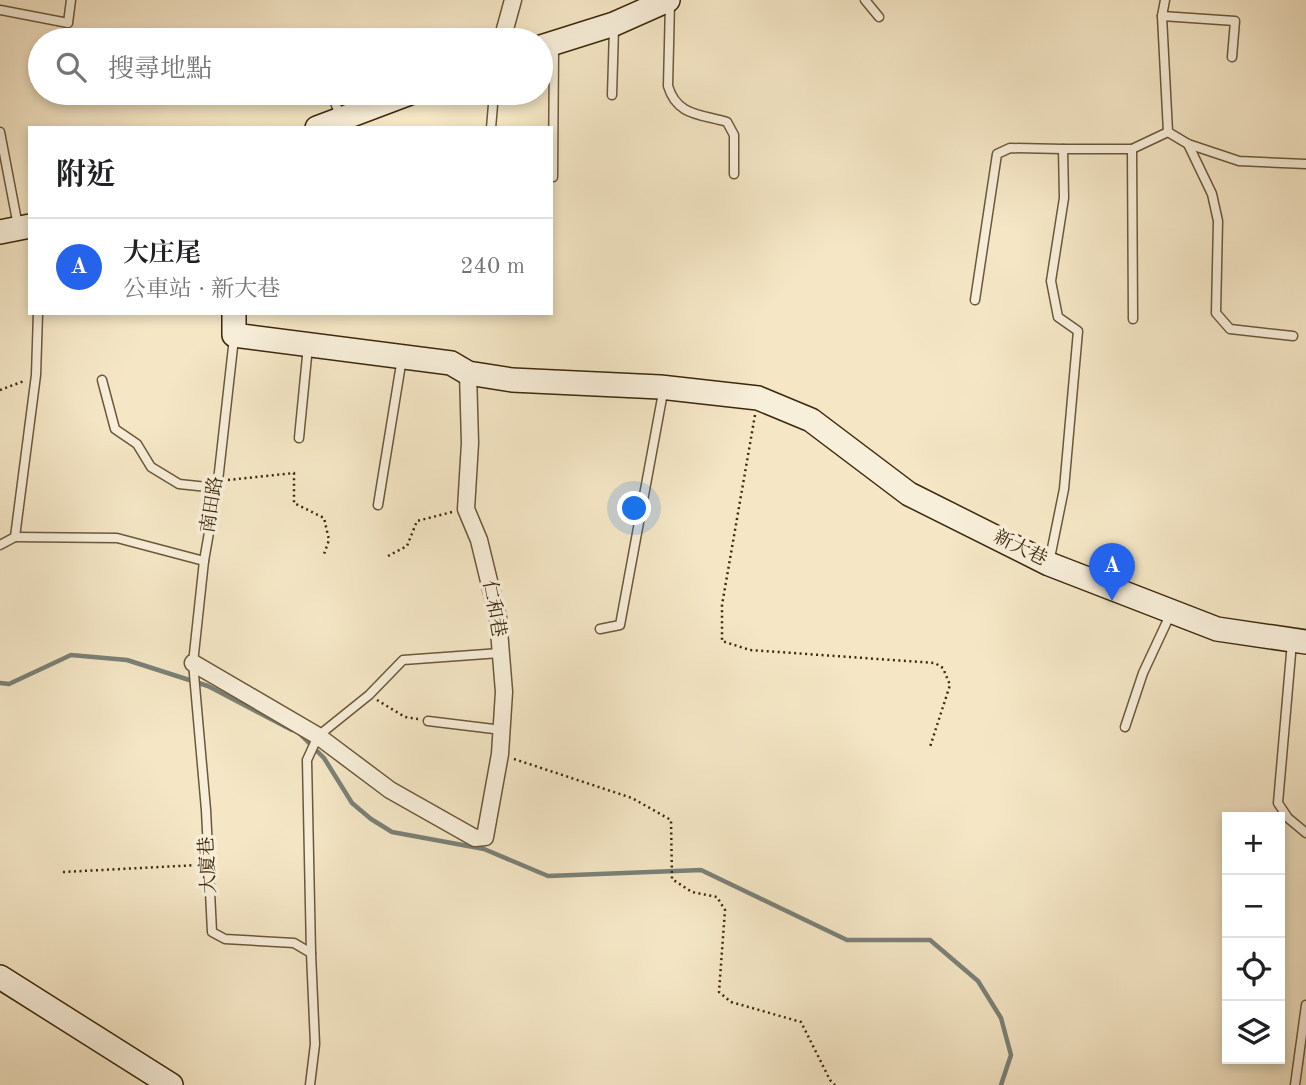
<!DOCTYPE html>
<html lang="zh-TW">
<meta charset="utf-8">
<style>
body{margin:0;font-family:"Old Standard TT","Noto Serif TC",serif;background:#f2f2f2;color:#202124}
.controls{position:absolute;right:21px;bottom:21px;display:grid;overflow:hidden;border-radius:0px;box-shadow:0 4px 10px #0003}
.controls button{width:63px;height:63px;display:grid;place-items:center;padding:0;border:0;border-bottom:2px solid #e0e0e0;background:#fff;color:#202124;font:35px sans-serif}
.you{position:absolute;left:635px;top:509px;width:24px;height:24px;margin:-18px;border:5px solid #fff;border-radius:50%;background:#1a73e8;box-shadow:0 0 0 10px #1a73e833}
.badge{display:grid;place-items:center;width:46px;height:46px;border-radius:50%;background:#2563eb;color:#fff;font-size:23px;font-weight:700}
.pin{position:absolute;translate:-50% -58px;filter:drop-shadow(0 2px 4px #0008)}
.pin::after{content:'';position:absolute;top:37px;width:24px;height:21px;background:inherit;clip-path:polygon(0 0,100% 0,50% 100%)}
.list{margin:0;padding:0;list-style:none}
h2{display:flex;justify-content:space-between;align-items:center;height:91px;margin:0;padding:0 28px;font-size:30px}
h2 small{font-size:23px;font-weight:400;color:#757577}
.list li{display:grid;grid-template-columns:46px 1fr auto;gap:21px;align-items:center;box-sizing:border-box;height:98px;padding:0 28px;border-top:2px solid #e0e0e0}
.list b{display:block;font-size:26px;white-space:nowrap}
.list p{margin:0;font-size:23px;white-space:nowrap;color:#757577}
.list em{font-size:23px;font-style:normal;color:#757577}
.icon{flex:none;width:38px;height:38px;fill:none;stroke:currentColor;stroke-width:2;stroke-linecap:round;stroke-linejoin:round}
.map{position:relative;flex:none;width:1306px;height:1085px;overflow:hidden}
.search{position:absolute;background:#fff;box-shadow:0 4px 10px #0003;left:28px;top:28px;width:525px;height:77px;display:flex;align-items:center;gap:18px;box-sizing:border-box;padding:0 24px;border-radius:38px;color:#757577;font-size:26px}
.panel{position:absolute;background:#fff;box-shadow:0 4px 10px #0003;left:28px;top:126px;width:525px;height:189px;border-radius:0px}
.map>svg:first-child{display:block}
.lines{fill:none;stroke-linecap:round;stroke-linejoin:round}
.stream{stroke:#7a8178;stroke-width:4.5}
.lane-casing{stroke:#6b583a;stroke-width:11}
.street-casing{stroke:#6b583a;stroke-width:19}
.secondary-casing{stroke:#3d280b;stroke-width:26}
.path{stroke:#3d280b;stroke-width:2.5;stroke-dasharray:2 3.5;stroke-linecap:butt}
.lane{stroke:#f8efda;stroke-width:8}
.street{stroke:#f8efda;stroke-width:16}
.secondary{stroke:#f8efda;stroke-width:23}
.labels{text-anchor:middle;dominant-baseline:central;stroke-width:7;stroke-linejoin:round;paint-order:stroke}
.street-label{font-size:19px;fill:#3d280b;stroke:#f8efda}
</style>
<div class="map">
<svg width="1306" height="1085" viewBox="0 0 1306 1085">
<rect width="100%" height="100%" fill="#f5e7c6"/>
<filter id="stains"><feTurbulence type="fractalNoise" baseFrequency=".00286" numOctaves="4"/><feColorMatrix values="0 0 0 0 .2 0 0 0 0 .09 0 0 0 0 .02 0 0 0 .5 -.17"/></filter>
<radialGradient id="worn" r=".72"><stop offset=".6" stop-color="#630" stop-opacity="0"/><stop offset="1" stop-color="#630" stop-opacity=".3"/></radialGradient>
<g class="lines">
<g class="stream">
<polyline points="0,683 9,684 71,655 127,660 208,686 292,730"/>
<polyline points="300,734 324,758 352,803 371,819 392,832 484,849 548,876 701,870 847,940 930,940 978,981 1001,1018 1011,1055 1001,1085"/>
</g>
<defs>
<g id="lane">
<polyline points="865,0 879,17"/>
<polyline points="1165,0 1162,16 1168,132 1188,144 1239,161 1306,164"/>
<path d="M670,3L668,86C677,116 700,114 727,122L734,135V174"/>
<polyline points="0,10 68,23 71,0"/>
<polyline points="1162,16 1235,21 1232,57"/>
<polyline points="331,93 340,115"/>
<polyline points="612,95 614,28"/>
<polyline points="491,128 494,93"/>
<polyline points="0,132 18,226"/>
<polyline points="1188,144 1212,194 1218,221 1216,313 1230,329 1293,336"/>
<polyline points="1132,149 1133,319"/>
<polyline points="553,177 554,47"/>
<polyline points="975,300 997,154 1010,148 1063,149"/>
<polyline points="234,338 218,481 204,561 193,663 206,810 212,932 225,939 294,943 311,953 315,1044 310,1085"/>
<polyline points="102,380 115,429 137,444 151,467 179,484 217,488"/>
<polyline points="299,438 308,346"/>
<polyline points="378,505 402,358"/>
<polyline points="15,537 117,538 204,561"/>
<polyline points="0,545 15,537 36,375 38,313"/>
<polyline points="1049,563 1064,489 1078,331 1058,317 1051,281 1064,198 1063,149 1132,149 1168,132"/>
<polyline points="600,629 620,625 662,398 660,390"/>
<polyline points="1292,642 1278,803 1288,818 1306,833"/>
<polyline points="428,721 502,730"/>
<polyline points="1125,727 1143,673 1171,613"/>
<polyline points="311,953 307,760 318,736 369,695 403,660 500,653"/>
<polyline points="1295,1085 1306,1005"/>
</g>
<g id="street">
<polyline points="502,40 513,0"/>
<polyline points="193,663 318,736 390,790 475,838 485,837 500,754 504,692 498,618 479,540 466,509 470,443 468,373"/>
</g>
<g id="secondary">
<polyline points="541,47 614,24 668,0"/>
<polyline points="317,128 410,93"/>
<polyline points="0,232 30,226"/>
<polyline points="234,313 234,335 451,363 468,373 512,380 660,387 758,398 811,420 909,494 1049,564 1217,629 1306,642"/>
<polyline points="0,977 171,1085"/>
</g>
</defs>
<use href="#lane" class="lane-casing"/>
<use href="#street" class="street-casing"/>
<use href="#secondary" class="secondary-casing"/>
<g class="path">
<polyline points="0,390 24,381"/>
<polyline points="755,415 722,605 722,641 750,650 935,663 943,668 950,685 930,747"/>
<polyline points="228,480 294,473 294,503 324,518 329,540 323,557"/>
<polyline points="388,556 407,546 417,521 452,512"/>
<polyline points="377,700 405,717 418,719"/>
<polyline points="514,759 632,798 671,820 672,879 692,892 717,897 725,910 719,992 731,1002 801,1022 830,1080 835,1085"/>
<polyline points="63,872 198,865"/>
</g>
<use href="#lane" class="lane"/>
<use href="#street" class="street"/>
<use href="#secondary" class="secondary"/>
</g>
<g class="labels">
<g class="street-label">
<text transform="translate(213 505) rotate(-81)">南田路</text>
<text transform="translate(1020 549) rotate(26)">新大巷</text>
<text transform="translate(493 609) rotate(80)">仁和巷</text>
<text transform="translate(209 865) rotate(-93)">大廈巷</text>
</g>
</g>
<rect width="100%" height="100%" filter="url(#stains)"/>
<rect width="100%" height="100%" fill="url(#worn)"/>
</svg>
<div class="controls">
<button>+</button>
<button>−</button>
<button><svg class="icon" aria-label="locate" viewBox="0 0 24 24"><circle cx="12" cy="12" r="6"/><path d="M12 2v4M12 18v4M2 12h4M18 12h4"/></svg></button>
<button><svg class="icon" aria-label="layers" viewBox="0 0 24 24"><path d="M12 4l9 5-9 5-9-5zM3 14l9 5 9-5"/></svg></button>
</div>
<div class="you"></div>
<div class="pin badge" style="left:1112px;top:601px">A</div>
<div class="search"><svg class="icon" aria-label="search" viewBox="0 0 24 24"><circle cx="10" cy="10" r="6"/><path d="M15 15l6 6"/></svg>搜尋地點</div>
<section class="panel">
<h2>附近<small></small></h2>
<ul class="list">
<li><span class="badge">A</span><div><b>大庄尾</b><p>公車站 · 新大巷</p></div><em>240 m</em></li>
</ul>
</section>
</div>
